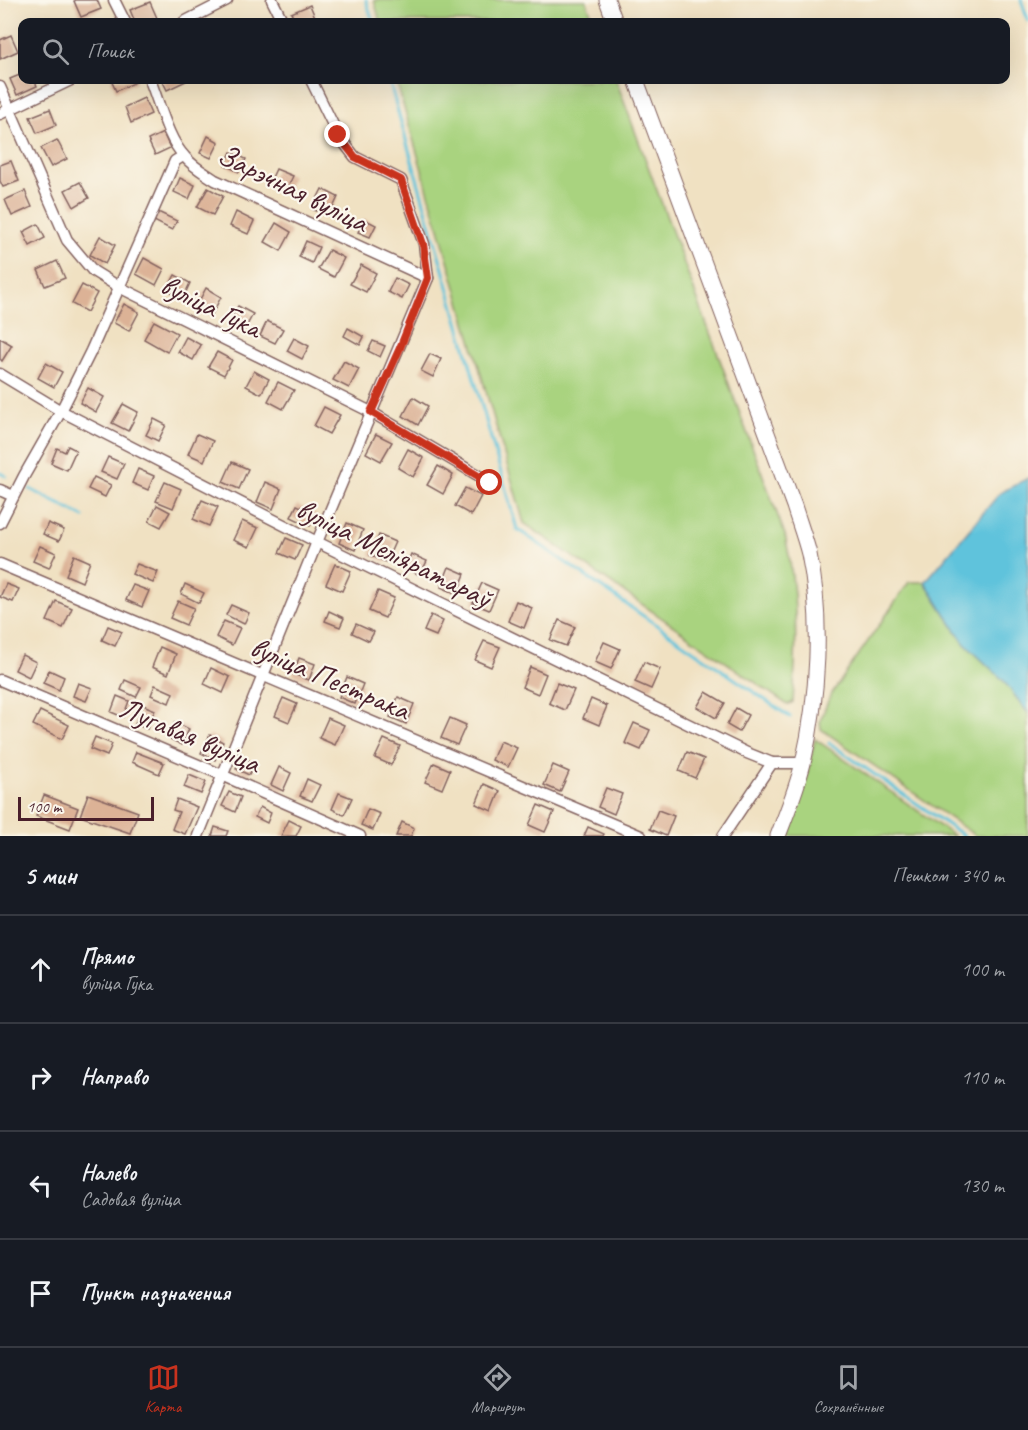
<!DOCTYPE html>
<html lang="ru">
<meta charset="utf-8">
<style>
body{margin:0;font-family:Caveat,sans-serif;background:#20242c;color:#f1f3f6}
.scale{position:absolute;left:18px;bottom:15px;width:136px;box-sizing:border-box;padding-left:6px;border:3px solid #4a1f2b;border-top:0;font-size:16px;line-height:21px;white-space:nowrap;color:#4a1f2b;-webkit-text-stroke:4px #fbf7ec;paint-order:stroke}
.stop{position:absolute;width:18px;height:18px;margin:-14px;border:4px solid #c8321e;border-radius:50%;background:#fff}
.stop.end{background:#c8321e;border-color:#fff;box-shadow:0 2px 6px #0008}
.list{margin:0;padding:0;list-style:none}
h2{display:flex;justify-content:space-between;align-items:center;height:78px;margin:0;padding:0 24px;font-size:26px}
h2 small{font-size:20px;font-weight:400;color:#9ea1a6}
.list li{display:grid;grid-template-columns:39px 1fr auto;gap:18px;align-items:center;box-sizing:border-box;height:108px;padding:0 24px;border-top:2px solid #363941}
.list b{display:block;font-size:22px;white-space:nowrap}
.list p{margin:0;font-size:20px;white-space:nowrap;color:#9ea1a6}
.list em{font-size:20px;font-style:normal;color:#9ea1a6}
.icon{flex:none;width:33px;height:33px;fill:none;stroke:currentColor;stroke-width:2;stroke-linecap:round;stroke-linejoin:round}
.map{position:relative;flex:none;width:1028px;height:836px;overflow:hidden}
.search{position:absolute;background:#171b24;box-shadow:0 6px 24px #0002;left:18px;right:18px;top:18px;height:66px;display:flex;align-items:center;gap:15px;box-sizing:border-box;padding:0 21px;border-radius:12px;color:#9ea1a6;font-size:22px}
.sheet{height:510px;background:#171b24}
nav{display:flex;justify-content:space-around;align-items:center;box-sizing:border-box;height:84px;border-top:2px solid #363941;background:#171b24;font-size:16px;color:#9ea1a6}
nav a{display:grid;justify-items:center;gap:3px}
nav .on{color:#c8321e}
.map>svg:first-child{display:block}
.green{fill:#a9d37f;stroke:#7a7955;stroke-width:1.5}
.water{fill:#5ec3dc;stroke:#547184;stroke-width:1.5}
.lines{fill:none;stroke-linecap:round;stroke-linejoin:round}
.stream{stroke:#5ec3dc;stroke-width:3}
.building{fill:#dcb296}
.street-casing{stroke:#846360;stroke-width:13}
.primary-casing{stroke:#846360;stroke-width:17}
.street{stroke:#fff;stroke-width:10}
.primary{stroke:#fff;stroke-width:15}
.route{stroke:#c8321e;stroke-width:8}
.labels{text-anchor:middle;dominant-baseline:central;stroke-width:4.5;stroke-linejoin:round;paint-order:stroke}
.street-label{font-size:30px;fill:#4a1f2b;stroke:#fbf7ec}
</style>
<div class="map">
<svg width="1028" height="836" viewBox="0 0 1028 836">
<rect width="100%" height="100%" fill="#fbf7ec"/>
<filter id="ink" filterUnits="userSpaceOnUse"><feTurbulence type="fractalNoise" baseFrequency=".0167" numOctaves="2"/><feDisplacementMap in="SourceGraphic" scale="12" xChannelSelector="R" yChannelSelector="G"/><feConvolveMatrix kernelMatrix="1 2 1 2 8 2 1 2 1" color-interpolation-filters="sRGB"/></filter>
<filter id="wash" filterUnits="userSpaceOnUse"><feTurbulence type="fractalNoise" baseFrequency=".008" numOctaves="4" result="noise"/><feDisplacementMap in="SourceGraphic" scale="24" xChannelSelector="R" yChannelSelector="G"/><feGaussianBlur stdDeviation="1.35" result="paint"/><feColorMatrix in="noise" values="0 0 0 0 0 0 0 0 0 0 0 0 0 0 0 0 0 1.4 0 .05"/><feComposite in="paint" operator="in"/></filter>
<g filter="url(#wash)">
<rect width="100%" height="100%" fill="#f0e1c2"/>
<g class="green">
<polygon points="374,0 586,0 594,22 380,22"/>
<path d="M396,80H616L785,535C798,594 797,642 793,702L788,705L524,523Z"/>
<polygon points="909,582 925,582 964,643 1003,680 1028,713 1028,836 976,836 821,729 820,721 830,696"/>
<polygon points="815,739 954,836 787,836 804,788"/>
</g>
<polygon class="water" points="1028,478 1028,713 1003,680 964,643 925,582 1000,493"/>
<g class="lines">
<g class="stream">
<polyline points="366,0 373,22"/>
<polyline points="1021,0 1028,21"/>
<polyline points="389,80 517,529 790,717"/>
<polyline points="0,473 6,476"/>
<polyline points="30,489 84,517"/>
<polyline points="829,743 964,836"/>
</g>
</g>
<g id="blocks">
<g class="building">
<polygon points="76,0 97,0 101,9 81,17 74,1"/>
<polygon points="150,2 157,18 145,22 135,22 130,10"/>
<polygon points="310,5 317,22 296,22 291,13"/>
<polygon points="11,35 18,51 0,59 0,40"/>
<polygon points="22,74 22,80 34,80 37,86 17,95 10,79"/>
<polygon points="111,80 135,80 136,82 116,91"/>
<polygon points="162,80 186,80 186,81 167,90"/>
<polygon points="144,98 151,114 131,123 125,107"/>
<polygon points="50,109 56,125 37,133 30,117"/>
<polygon points="163,133 170,148 155,155 148,140"/>
<polygon points="208,136 219,142 211,158 200,153"/>
<polygon points="57,140 67,159 51,167 41,148"/>
<polygon points="231,152 246,159 239,172 225,165"/>
<polygon points="11,161 19,181 3,187 0,181 0,165"/>
<polygon points="276,169 293,176 285,193 268,186"/>
<polygon points="180,178 195,185 189,199 174,192"/>
<polygon points="80,182 89,198 74,207 65,190"/>
<polygon points="208,188 223,196 213,215 197,207"/>
<polygon points="322,189 338,197 329,216 312,209"/>
<polygon points="25,191 32,207 12,216 5,200"/>
<polygon points="158,212 177,221 172,230 154,221"/>
<polygon points="236,212 254,221 248,234 230,226"/>
<polygon points="364,219 376,225 370,237 358,232"/>
<polygon points="276,223 291,232 281,251 265,242"/>
<polygon points="38,224 45,238 30,246 23,232"/>
<polygon points="100,236 115,245 105,264 90,255"/>
<polygon points="306,241 319,247 312,263 299,257"/>
<polygon points="329,250 344,258 334,277 318,269"/>
<polygon points="144,258 164,269 156,285 136,274"/>
<polygon points="57,261 65,278 45,286 38,270"/>
<polygon points="361,265 376,273 366,292 350,284"/>
<polygon points="175,275 190,283 183,298 167,290"/>
<polygon points="395,278 409,285 402,299 388,292"/>
<polygon points="82,285 97,293 87,312 72,304"/>
<polygon points="206,288 221,297 211,316 196,307"/>
<polygon points="124,304 139,312 129,331 114,323"/>
<polygon points="238,306 253,314 245,329 230,321"/>
<polygon points="154,321 177,333 167,352 144,339"/>
<polygon points="267,321 283,329 275,343 260,336"/>
<polygon points="348,328 364,337 360,345 344,336"/>
<polygon points="186,337 201,345 193,360 178,352"/>
<polygon points="0,338 12,345 2,361 0,359"/>
<polygon points="294,338 309,346 302,359 287,351"/>
<polygon points="373,341 385,346 380,357 368,351"/>
<polygon points="217,352 232,360 224,375 208,367"/>
<polygon points="430,354 441,359 433,377 421,371"/>
<polygon points="344,361 359,369 349,388 333,380"/>
<polygon points="46,363 62,372 54,387 38,378"/>
<polygon points="254,371 269,379 261,394 246,386"/>
<polygon points="278,382 294,390 283,409 268,401"/>
<polygon points="88,388 104,397 96,412 80,403"/>
<polygon points="413,397 428,406 418,425 403,416"/>
<polygon points="123,404 138,412 128,431 112,423"/>
<polygon points="324,407 340,415 329,434 314,426"/>
<polygon points="154,419 166,425 158,441 146,435"/>
<polygon points="197,434 213,441 204,461 188,454"/>
<polygon points="376,434 392,442 381,461 366,453"/>
<polygon points="68,446 76,450 67,470 51,463 57,448 65,452"/>
<polygon points="408,449 424,458 413,477 398,468"/>
<polygon points="108,457 124,464 117,479 101,472"/>
<polygon points="232,462 248,469 239,489 223,482"/>
<polygon points="438,466 453,475 443,494 427,485"/>
<polygon points="138,469 154,476 148,490 132,483"/>
<polygon points="94,477 111,485 105,497 88,489"/>
<polygon points="165,482 181,489 173,508 156,501"/>
<polygon points="265,482 281,489 273,509 257,502"/>
<polygon points="465,488 481,496 471,515 455,506"/>
<polygon points="202,500 218,507 209,526 193,519"/>
<polygon points="157,505 170,512 161,527 149,521"/>
<polygon points="297,505 316,514 310,526 291,517"/>
<polygon points="242,521 258,528 249,547 233,540"/>
<polygon points="48,523 64,530 59,541 43,534"/>
<polygon points="347,523 363,530 355,550 339,543"/>
<polygon points="379,535 395,542 386,562 370,555"/>
<polygon points="286,538 302,545 295,560 279,553"/>
<polygon points="40,546 56,553 49,568 33,561"/>
<polygon points="411,554 427,561 420,575 405,568"/>
<polygon points="74,555 90,562 82,582 66,575"/>
<polygon points="137,564 158,572 153,583 132,574"/>
<polygon points="335,564 351,571 342,591 326,584"/>
<polygon points="449,567 465,574 457,594 441,587"/>
<polygon points="482,583 498,590 489,610 473,603"/>
<polygon points="6,584 19,589 13,602 0,597"/>
<polygon points="185,584 204,593 199,603 181,594"/>
<polygon points="133,585 149,591 142,607 126,600"/>
<polygon points="378,591 394,598 385,618 369,611"/>
<polygon points="56,601 72,608 63,628 47,621"/>
<polygon points="178,601 194,608 186,625 170,618"/>
<polygon points="516,601 532,608 524,628 508,621"/>
<polygon points="231,605 249,613 244,624 226,615"/>
<polygon points="329,611 344,618 340,627 325,621"/>
<polygon points="431,615 443,621 436,636 424,631"/>
<polygon points="559,620 575,627 566,646 550,640"/>
<polygon points="224,621 240,628 232,645 216,637"/>
<polygon points="356,624 374,632 369,641 352,633"/>
<polygon points="108,626 122,632 115,646 102,640"/>
<polygon points="484,641 500,647 491,667 475,660"/>
<polygon points="604,642 620,649 611,669 595,662"/>
<polygon points="160,647 176,654 168,674 152,667"/>
<polygon points="22,655 36,662 29,677 15,670"/>
<polygon points="299,658 315,664 309,680 293,674"/>
<polygon points="644,662 660,669 651,689 635,682"/>
<polygon points="530,667 546,674 538,694 522,687"/>
<polygon points="211,668 230,677 223,693 204,684"/>
<polygon points="49,670 64,677 59,690 43,683"/>
<polygon points="347,677 363,684 355,704 339,697"/>
<polygon points="125,680 141,687 136,697 121,690"/>
<polygon points="78,683 92,688 86,701 73,696"/>
<polygon points="557,683 574,690 565,710 549,703"/>
<polygon points="155,685 173,693 169,703 151,695"/>
<polygon points="706,692 725,703 716,718 697,707"/>
<polygon points="117,696 129,701 123,717 111,712"/>
<polygon points="398,697 414,704 406,724 390,717"/>
<polygon points="283,698 297,704 289,722 275,716"/>
<polygon points="591,699 607,706 599,725 583,718"/>
<polygon points="143,705 155,710 147,729 135,724"/>
<polygon points="736,708 748,715 739,732 727,725"/>
<polygon points="40,711 69,725 62,739 33,725"/>
<polygon points="328,718 344,725 335,745 319,738"/>
<polygon points="450,718 466,725 457,745 441,738"/>
<polygon points="175,722 189,729 182,745 168,738"/>
<polygon points="634,723 650,730 641,750 625,743"/>
<polygon points="210,735 223,742 215,760 201,753"/>
<polygon points="95,737 112,744 107,756 90,749"/>
<polygon points="384,739 400,746 391,765 375,758"/>
<polygon points="500,741 517,748 508,767 492,760"/>
<polygon points="136,752 164,763 159,774 132,762"/>
<polygon points="687,752 704,759 695,778 679,771"/>
<polygon points="242,757 255,763 249,775 236,769"/>
<polygon points="434,763 450,770 442,789 425,782"/>
<polygon points="553,765 569,772 560,792 544,785"/>
<polygon points="279,767 291,773 283,791 271,785"/>
<polygon points="189,775 206,782 201,794 184,787"/>
<polygon points="307,779 320,785 312,801 300,796"/>
<polygon points="484,784 500,791 492,811 476,804"/>
<polygon points="606,788 622,794 614,814 598,807"/>
<polygon points="229,792 241,797 235,812 222,806"/>
<polygon points="339,793 352,798 344,815 332,809"/>
<polygon points="88,794 138,812 130,833 80,816"/>
<polygon points="44,795 78,808 70,829 36,816"/>
<polygon points="177,799 197,807 185,834 172,829 179,812 173,810"/>
<polygon points="538,805 554,812 545,832 529,825"/>
<polygon points="260,807 271,813 267,823 255,817"/>
<polygon points="368,809 380,814 373,830 361,825"/>
<polygon points="658,810 674,816 666,836 650,829"/>
<polygon points="289,820 301,826 296,836 281,836"/>
<polygon points="402,822 414,828 411,836 396,836"/>
<polygon points="215,827 228,831 226,836 212,836"/>
<polygon points="588,827 604,834 603,836 584,836"/>
</g>
</g>
</g>
<g filter="url(#ink)">
<use href="#blocks" fill-opacity="0" stroke="#846360" stroke-width="1.5"/>
<g class="lines">
<defs>
<g id="street">
<polyline points="114,0 125,22"/>
<polyline points="272,0 283,22"/>
<polyline points="184,22 227,0"/>
<path d="M150,80C159,102 168,140 185,157C193,167 205,173 215,180L428,278"/>
<polyline points="0,87 67,240 93,271 119,287 371,412 491,483"/>
<polyline points="0,114 71,80"/>
<polyline points="0,374 61,411 317,542 747,753 772,763 803,763"/>
<polyline points="0,490 13,496"/>
<polyline points="0,523 24,476 61,411 91,351 175,161 183,156"/>
<polyline points="0,564 641,836"/>
<polyline points="0,680 222,775 360,836"/>
<polyline points="198,836 317,542 428,278 424,244 401,180 355,157 338,135 311,80"/>
<polyline points="723,836 772,763"/>
</g>
<g id="primary">
<polyline points="607,0 615,22"/>
<path d="M636,80L794,506C799,522 805,538 809,554C823,619 818,698 803,763C797,788 787,812 778,836"/>
</g>
</defs>
<use href="#street" class="street-casing"/>
<use href="#primary" class="primary-casing"/>
<use href="#street" class="street"/>
<use href="#primary" class="primary"/>
</g>
</g>
<g class="lines" filter="url(#ink)">
<polyline class="route" points="338,135 355,157 401,180 423,244 428,278 400,348 371,412 490,483"/>
</g>
<g class="labels">
<g class="street-label">
<text transform="translate(293 188) rotate(26)">Зарэчная вуліца</text>
<text transform="translate(211 306) rotate(26)">вуліца Гука</text>
<text transform="translate(394 553) rotate(26)">вуліца Меліяратараў</text>
<text transform="translate(330 678) rotate(23)">вуліца Пестрака</text>
<text transform="translate(190 735) rotate(23)">Лугавая вуліца</text>
</g>
</g>
</svg>
<div class="scale">100 m</div>
<div class="stop" style="left:490px;top:483px"></div>
<div class="stop end" style="left:338px;top:135px"></div>
<div class="search"><svg class="icon" aria-label="search" viewBox="0 0 24 24"><circle cx="10" cy="10" r="6"/><path d="M15 15l6 6"/></svg>Поиск</div>
</div>
<section class="sheet">
<h2>5 мин<small>Пешком · 340 m</small></h2>
<ul class="list">
<li><svg class="icon" aria-label="ahead" viewBox="0 0 24 24"><path d="M12 20V5M6 11l6-6 6 6"/></svg><div><b>Прямо</b><p>вуліца Гука</p></div><em>100 m</em></li>
<li><svg class="icon" aria-label="right" viewBox="0 0 24 24"><path d="M7 20v-9h11M14 6l5 5-5 5"/></svg><div><b>Направо</b></div><em>110 m</em></li>
<li><svg class="icon" aria-label="left" viewBox="0 0 24 24"><path d="M17 20v-9H6M10 6l-5 5 5 5"/></svg><div><b>Налево</b><p>Садовая вуліца</p></div><em>130 m</em></li>
<li><svg class="icon" aria-label="arrive" viewBox="0 0 24 24"><path d="M6 21V4h12l-3 4 3 4H6"/></svg><div><b>Пункт назначения</b></div></li>
</ul>
</section>
<nav>
<a class="on"><svg class="icon" aria-label="map" viewBox="0 0 24 24"><path d="M3 6l6-2 6 2 6-2v14l-6 2-6-2-6 2zM9 4v14M15 6v14"/></svg>Карта</a>
<a><svg class="icon" aria-label="directions" viewBox="0 0 24 24"><path d="M12 3l9 9-9 9-9-9zM9 14v-3h6M13 9l2 2-2 2"/></svg>Маршрут</a>
<a><svg class="icon" aria-label="saved" viewBox="0 0 24 24"><path d="M7 4h10v16l-5-4-5 4z"/></svg>Сохранённые</a>
</nav>
